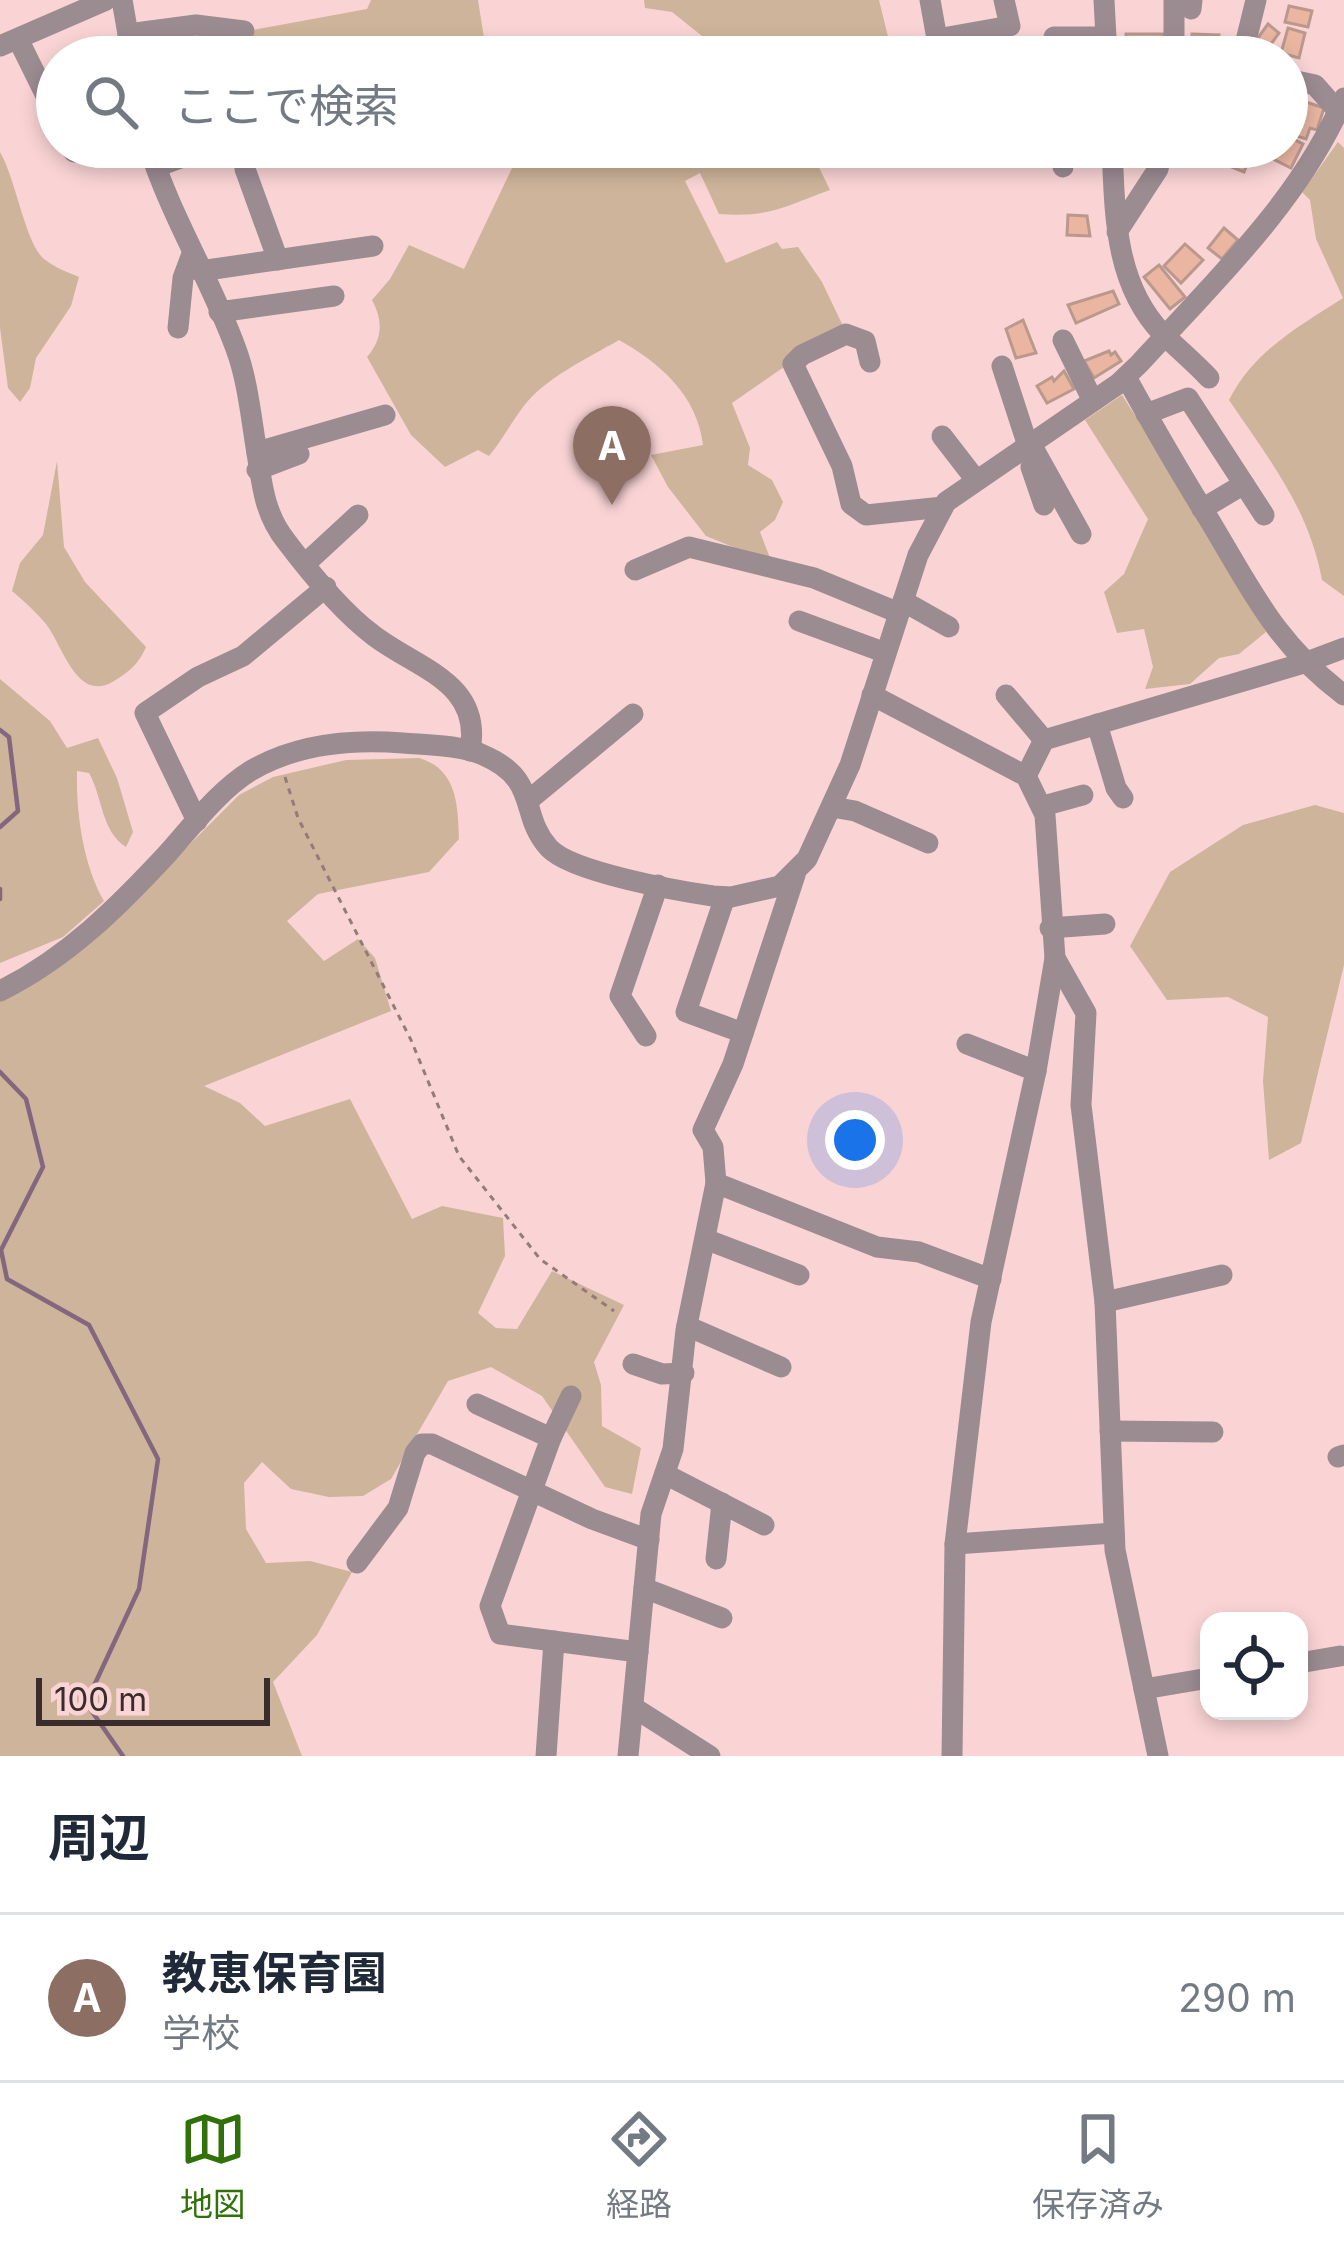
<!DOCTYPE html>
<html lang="ja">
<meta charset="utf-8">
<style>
body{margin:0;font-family:Inter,"Noto Sans JP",sans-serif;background:#f6f6f7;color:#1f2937}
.controls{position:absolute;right:36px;bottom:36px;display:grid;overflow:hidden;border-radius:24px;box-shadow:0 6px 18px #0003}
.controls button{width:108px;height:108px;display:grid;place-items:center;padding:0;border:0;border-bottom:3px solid #e0e1e3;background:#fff;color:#1f2937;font:60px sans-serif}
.scale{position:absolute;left:36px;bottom:30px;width:234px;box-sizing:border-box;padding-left:12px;border:6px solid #3a2c2c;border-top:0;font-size:33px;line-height:42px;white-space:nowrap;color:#3a2c2c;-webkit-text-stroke:9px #fad4d5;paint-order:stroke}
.you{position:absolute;left:855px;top:1140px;width:42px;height:42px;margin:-30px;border:9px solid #fff;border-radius:50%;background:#1a73e8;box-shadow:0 0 0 18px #1a73e833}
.badge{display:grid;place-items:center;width:78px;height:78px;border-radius:50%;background:#317109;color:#fff;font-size:39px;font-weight:700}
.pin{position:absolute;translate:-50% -99px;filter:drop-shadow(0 3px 6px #0008)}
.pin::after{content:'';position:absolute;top:63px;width:42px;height:36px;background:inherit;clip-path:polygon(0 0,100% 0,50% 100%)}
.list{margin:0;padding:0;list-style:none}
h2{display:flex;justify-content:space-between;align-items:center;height:156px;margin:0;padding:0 48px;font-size:51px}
h2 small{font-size:39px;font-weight:400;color:#747a83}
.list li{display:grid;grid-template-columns:78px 1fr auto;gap:36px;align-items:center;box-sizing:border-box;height:168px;padding:0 48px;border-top:3px solid #e0e1e3}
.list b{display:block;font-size:45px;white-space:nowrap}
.list p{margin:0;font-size:39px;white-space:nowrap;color:#747a83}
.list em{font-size:39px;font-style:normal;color:#747a83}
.icon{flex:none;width:66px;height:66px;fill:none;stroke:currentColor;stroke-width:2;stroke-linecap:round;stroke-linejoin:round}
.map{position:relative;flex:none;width:1344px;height:1756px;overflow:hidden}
.search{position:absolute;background:#fff;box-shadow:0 6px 18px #0003;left:36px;right:36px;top:36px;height:132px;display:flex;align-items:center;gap:30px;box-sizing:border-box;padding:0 42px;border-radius:66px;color:#747a83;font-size:45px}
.sheet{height:324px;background:#fff}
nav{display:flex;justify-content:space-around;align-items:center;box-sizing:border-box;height:168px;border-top:3px solid #e0e1e3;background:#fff;font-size:33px;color:#747a83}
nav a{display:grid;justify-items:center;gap:6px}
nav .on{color:#317109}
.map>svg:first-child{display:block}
.green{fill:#ceb49a}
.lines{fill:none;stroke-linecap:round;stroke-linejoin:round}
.stream{stroke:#84667e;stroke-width:4.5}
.building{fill:#eab6a2;stroke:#ba998d;stroke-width:3}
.path{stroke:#947b7b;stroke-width:3;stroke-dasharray:6 6;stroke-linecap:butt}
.minor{stroke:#9b8c92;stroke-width:21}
</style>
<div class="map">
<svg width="1344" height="1756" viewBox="0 0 1344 1756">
<rect width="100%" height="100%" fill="#fad4d5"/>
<g class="green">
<polygon points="371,0 478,0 487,57 423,57 419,46 391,45 319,57 254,57 247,31 367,9"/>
<polygon points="644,0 879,0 893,57 687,57 712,44 672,12 645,8"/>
<path d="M1338,142L1344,148V596L1322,580C1309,509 1269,459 1229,400C1254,351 1298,327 1343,298L1316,239L1310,200L1302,192Z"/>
<path d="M522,147H809L830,190C785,206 770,218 719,214L700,173L685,181L726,263L777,242L782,249L798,247L822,282L843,326L732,403L750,448L748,465L772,480L783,502L775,520L760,532L772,563L706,536L668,487L651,455L703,445C697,395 660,363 619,340C588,358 545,378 523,407C511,423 502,440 489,456L478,450L445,467L411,435L367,357C383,339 383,320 372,300L390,279L409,245L464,269Z"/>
<path d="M0,152C16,179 25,243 44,259C54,267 67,272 79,277L71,306L36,358L30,388L20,402L8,388L0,328Z"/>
<polygon points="1122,395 1204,523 1266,632 1239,654 1219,658 1190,684 1145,689 1153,667 1144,629 1117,633 1104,592 1124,574 1148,519 1085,420"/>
<path d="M57,461L64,547L85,582L146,647C138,665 130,671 114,681C77,704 63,646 46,624C36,612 24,601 12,591L20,563L43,535Z"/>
<path d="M0,679L50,721L67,748L98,738L117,778L133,832L126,847C101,831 103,798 89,773L77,771C76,813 83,865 104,901L63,937L0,963Z"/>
<path d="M419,758C457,769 458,805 459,839L429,872L318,894L287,921L324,961L358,939L375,958L391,1011L204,1086L240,1103L265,1126L350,1099L412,1219L442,1206L503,1218L505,1256L478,1313L496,1328L517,1329L552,1271L624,1305L594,1362L601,1385L602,1426L641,1448L632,1494L605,1487L542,1396L491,1367L448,1381L391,1479L363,1496L329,1497L291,1489L262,1462L244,1483L246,1529L266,1563L310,1561L352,1572L317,1635L273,1682L302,1756H0V1001L118,916L239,795L273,777L346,760Z"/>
<polygon points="1315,805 1344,813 1344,965 1301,1143 1269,1160 1263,1081 1268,1017 1228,997 1167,1000 1130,946 1170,872 1243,825"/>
</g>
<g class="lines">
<g class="stream">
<polyline points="0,730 9,737 18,811 0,827"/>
<polyline points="0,889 0,899"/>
<polyline points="0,1072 26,1099 43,1167 1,1250 7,1279 89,1325 158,1459 139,1589 86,1703 123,1756"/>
</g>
</g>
<g class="building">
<polygon points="1289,6 1312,11 1308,27 1285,22"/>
<polygon points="1268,24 1279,33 1263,55 1252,46"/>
<polygon points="1288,28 1305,33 1299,58 1281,53"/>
<polygon points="1126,34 1163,34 1163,51 1126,50"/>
<polygon points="1192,34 1219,35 1218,55 1191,53"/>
<polygon points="1306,102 1324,108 1317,130 1310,128 1306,139 1287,133 1290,117 1300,120"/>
<polygon points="1287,136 1303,144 1291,168 1263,154 1267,147 1287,147"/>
<polygon points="1237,147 1254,147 1244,172 1229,166"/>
<polygon points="1068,215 1087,216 1090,236 1067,235"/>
<polygon points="1224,228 1238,240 1222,259 1208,248"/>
<polygon points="1185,244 1203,260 1181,283 1164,266"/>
<polygon points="1159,265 1185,297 1170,309 1144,277"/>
<polygon points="1113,291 1119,304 1076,323 1068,305"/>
<polygon points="1023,320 1036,353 1016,358 1006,329"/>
<polygon points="1109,351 1111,355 1115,352 1121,361 1094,378 1084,361"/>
<polygon points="1064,371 1074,389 1047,403 1037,386 1052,377 1054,381"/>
</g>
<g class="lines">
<polyline class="path" points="285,777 298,818 411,1040 459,1156 540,1259 614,1311"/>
<g class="minor">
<polyline points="122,0 132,57"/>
<polyline points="930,0 937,39 1010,26 1004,0"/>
<polyline points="1104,0 1107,57"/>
<polyline points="1174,0 1174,57"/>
<polyline points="1191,9 1192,0"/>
<polyline points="207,27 210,57"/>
<polyline points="128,34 196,25 244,31"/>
<polyline points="18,39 57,118"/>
<polyline points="0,46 106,0"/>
<polyline points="1056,57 1054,37 1106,37"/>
<polyline points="1242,57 1256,0"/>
<polyline points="1287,79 1315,85 1338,111"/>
<polyline points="71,147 74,152 85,147"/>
<path d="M149,147C171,217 211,280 236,349C247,378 251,416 256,447C262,482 263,512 286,541C311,574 341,611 373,635C417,669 483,682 470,751"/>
<polyline points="1062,147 1063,167"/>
<path d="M1112,147C1115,212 1114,283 1162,333C1177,348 1194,362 1209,378"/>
<polyline points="156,167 211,147"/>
<polyline points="245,169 278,260"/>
<polyline points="1117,232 1158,169 1163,147"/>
<polyline points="200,271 373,246"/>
<polyline points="219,312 334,296"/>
<polyline points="178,328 183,278 192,254"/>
<polyline points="1063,340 1093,401"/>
<polyline points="870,362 865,341 846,334 802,355 793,364 842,466 851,504 866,515 943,507"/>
<polyline points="1002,366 1028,446"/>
<path d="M1126,377C1153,426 1180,473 1210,521C1252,591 1276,644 1344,695"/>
<polyline points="1146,414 1188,398 1264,515"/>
<polyline points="942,436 976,480"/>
<polyline points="1031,444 1081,534"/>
<polyline points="257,452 385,415"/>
<polyline points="1031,467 1044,505"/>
<polyline points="257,470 299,454"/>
<polyline points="1202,509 1244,484"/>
<polyline points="305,564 358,515"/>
<polyline points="635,570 689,547 814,578 899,613"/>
<polyline points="903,601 949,627"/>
<polyline points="799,621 886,653"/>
<polyline points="872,695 1026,776 1045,815 1055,958 1086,1013 1081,1105 1105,1302 1115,1550 1158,1756"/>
<polyline points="1006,695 1044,740"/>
<polyline points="1097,724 1116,788 1123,798"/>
<polyline points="1026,776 1044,740 1304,663 1344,648"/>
<polyline points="529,800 633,714"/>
<polyline points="1043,806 1083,795"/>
<polyline points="832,807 855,811 928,843"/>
<polyline points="197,821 145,713 198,677 243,656 326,587"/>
<polyline points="725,897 686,1012 743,1033"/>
<polyline points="1050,928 1105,924"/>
<path d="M0,991C67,958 118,907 168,853C193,825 219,790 252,770C297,744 353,739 403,743C427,745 461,745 483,755C541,780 518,814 549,848C571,872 678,891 713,896L731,897L780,886L807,859L850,765L918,555L946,502L1118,384L1139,364C1214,282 1300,201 1344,98"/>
<polyline points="646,1036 620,996 658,885"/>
<polyline points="967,1044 1036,1071"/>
<polyline points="716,1183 877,1247 919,1252 991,1279"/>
<polyline points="705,1239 799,1275"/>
<polyline points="1105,1302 1222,1275"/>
<polyline points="687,1326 781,1367"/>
<polyline points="633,1364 662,1374 684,1373"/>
<polyline points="571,1396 551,1438 490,1606 500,1634 638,1652"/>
<polyline points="477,1404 551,1438"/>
<polyline points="1110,1431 1213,1432"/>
<polyline points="1338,1457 1344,1455"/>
<polyline points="665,1474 764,1525"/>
<polyline points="955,1544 1114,1533"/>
<polyline points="716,1559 722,1503"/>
<polyline points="357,1563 398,1508 415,1453 422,1444 432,1444 592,1519 649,1540"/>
<polyline points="644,1588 722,1618"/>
<polyline points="1299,1663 1340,1656"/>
<polyline points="1144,1689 1209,1678"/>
<polyline points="633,1707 710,1756"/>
<polyline points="546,1756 554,1641"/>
<polyline points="628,1756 651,1514 673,1449 686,1330 716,1183 713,1147 703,1130 733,1064 795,875"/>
<polyline points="952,1756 955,1544 981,1322 1036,1071 1055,958"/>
</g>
</g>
</svg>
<div class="controls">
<button><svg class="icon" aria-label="locate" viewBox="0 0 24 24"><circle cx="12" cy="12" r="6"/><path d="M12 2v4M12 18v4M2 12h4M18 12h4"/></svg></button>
</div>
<div class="scale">100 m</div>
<div class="you"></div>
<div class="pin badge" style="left:612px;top:505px;background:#8d6e63">A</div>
<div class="search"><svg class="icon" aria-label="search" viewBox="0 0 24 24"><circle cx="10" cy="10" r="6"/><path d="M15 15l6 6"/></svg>ここで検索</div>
</div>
<section class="sheet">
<h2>周辺<small></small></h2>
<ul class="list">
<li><span class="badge" style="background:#8d6e63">A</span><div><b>教恵保育園</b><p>学校</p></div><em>290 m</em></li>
</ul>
</section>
<nav>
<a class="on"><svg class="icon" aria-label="map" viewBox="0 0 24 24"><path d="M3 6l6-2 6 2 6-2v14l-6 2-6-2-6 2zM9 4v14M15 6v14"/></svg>地図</a>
<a><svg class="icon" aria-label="directions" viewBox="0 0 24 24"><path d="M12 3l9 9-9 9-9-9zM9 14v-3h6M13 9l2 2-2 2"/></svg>経路</a>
<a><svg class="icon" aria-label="saved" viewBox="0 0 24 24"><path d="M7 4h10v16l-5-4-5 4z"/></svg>保存済み</a>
</nav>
